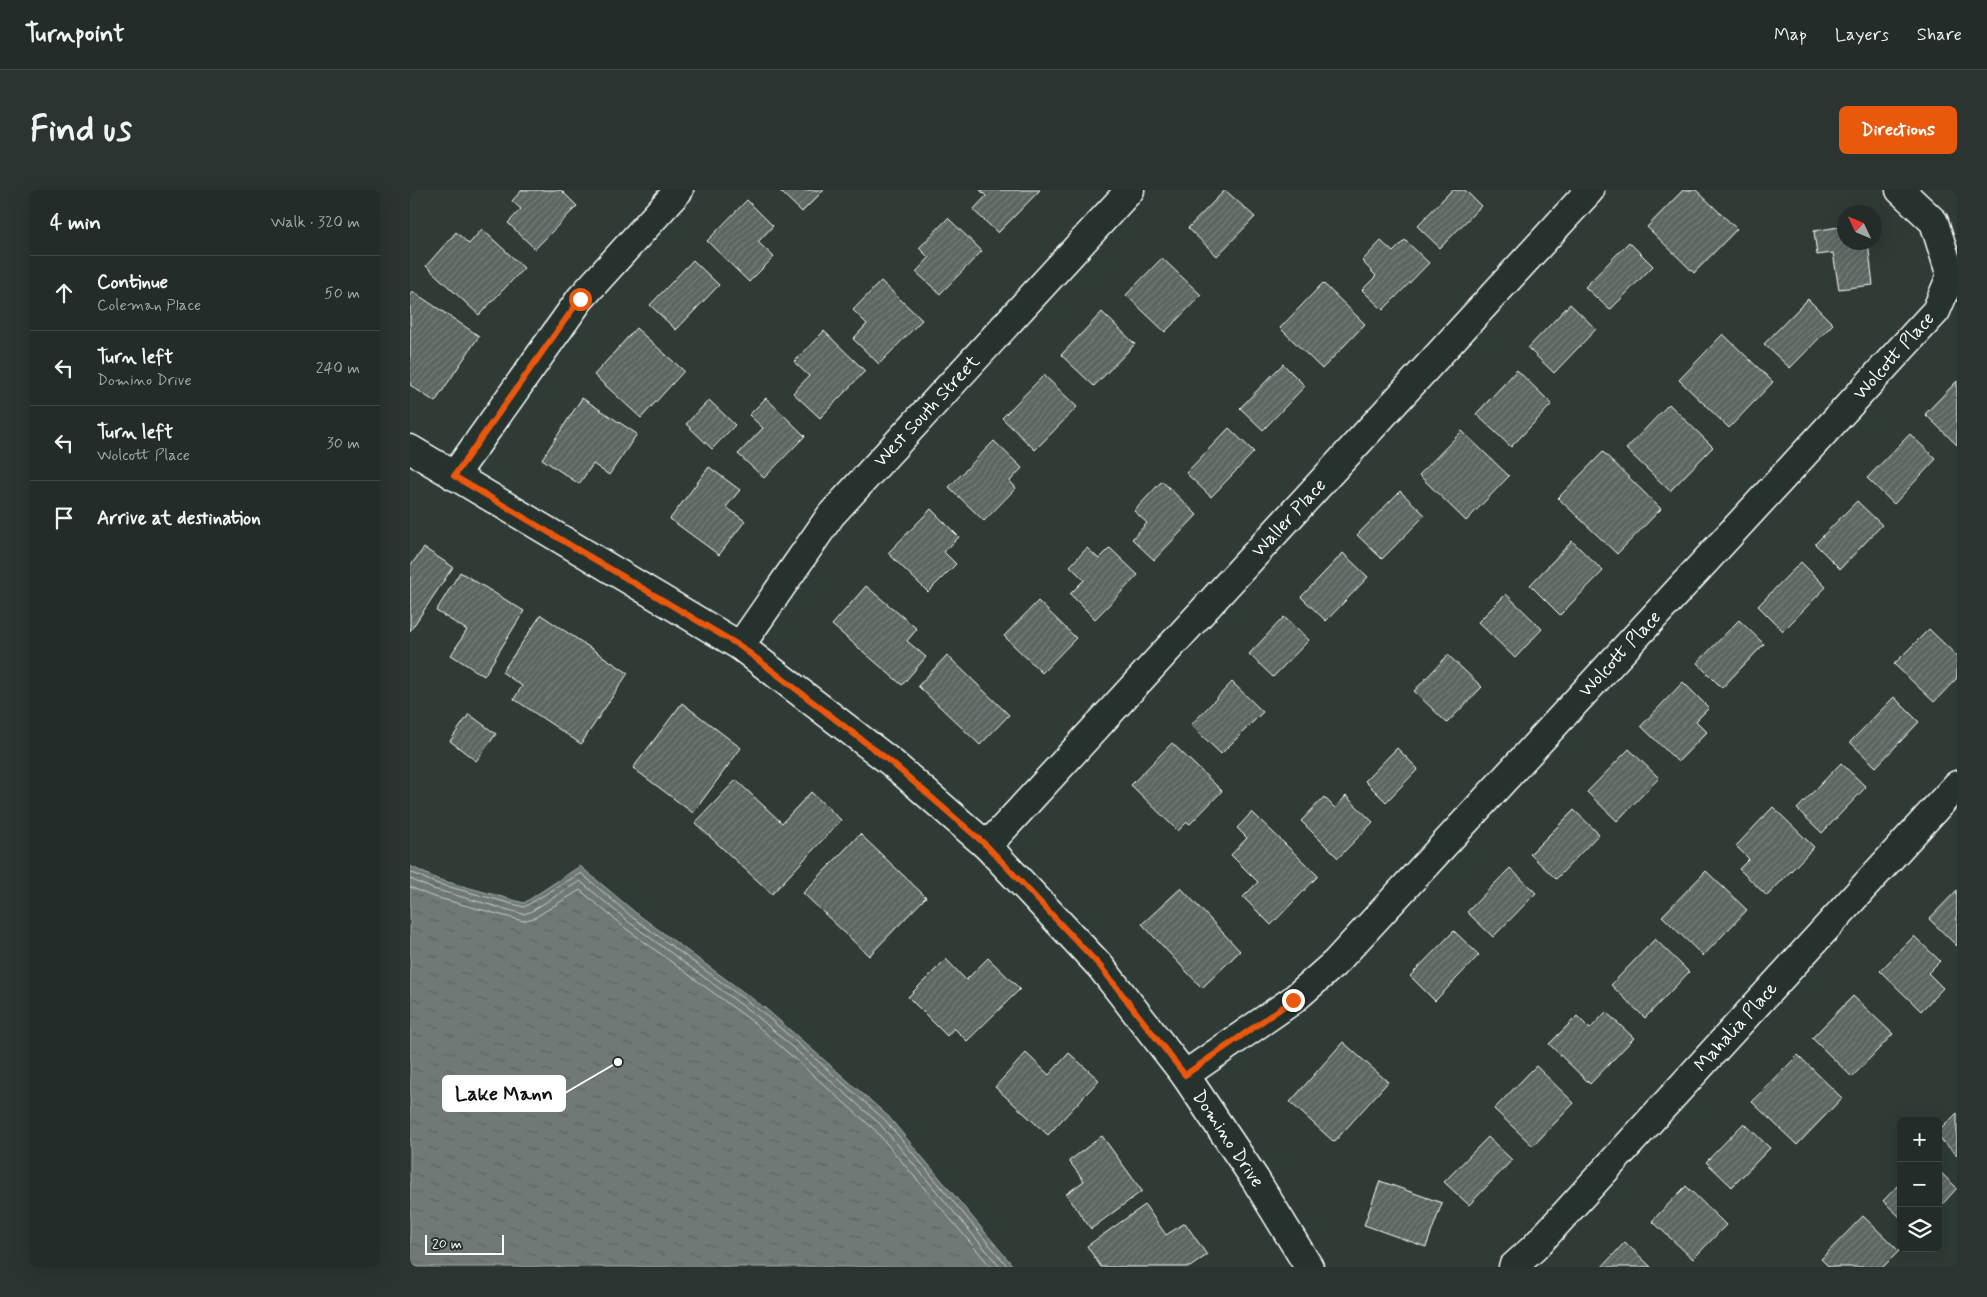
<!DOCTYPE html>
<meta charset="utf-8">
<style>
body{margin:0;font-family:Mynerve,sans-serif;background:#2b3430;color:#f1f3f6}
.controls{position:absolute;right:15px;bottom:15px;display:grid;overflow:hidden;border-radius:8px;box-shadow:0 5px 20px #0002}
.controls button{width:45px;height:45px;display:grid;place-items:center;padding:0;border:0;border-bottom:1px solid #404845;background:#232c28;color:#f1f3f6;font:25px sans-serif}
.compass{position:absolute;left:1427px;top:15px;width:45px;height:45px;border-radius:50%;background:#232c28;box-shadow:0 5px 20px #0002;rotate:314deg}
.scale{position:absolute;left:15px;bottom:12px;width:79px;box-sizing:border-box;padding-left:5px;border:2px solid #fff;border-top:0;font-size:14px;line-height:18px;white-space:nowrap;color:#fff;-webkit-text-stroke:4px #26332d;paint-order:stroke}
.stop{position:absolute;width:15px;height:15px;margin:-11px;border:4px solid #ea580c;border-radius:50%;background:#fff}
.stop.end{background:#ea580c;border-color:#fff;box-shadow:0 1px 5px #0008}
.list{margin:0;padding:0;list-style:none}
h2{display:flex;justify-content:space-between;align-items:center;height:65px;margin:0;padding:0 20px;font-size:21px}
h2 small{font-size:16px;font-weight:400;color:#a3a7a8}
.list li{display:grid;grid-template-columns:32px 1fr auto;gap:15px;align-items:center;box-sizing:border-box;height:75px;padding:0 20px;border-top:1px solid #404845}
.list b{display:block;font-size:19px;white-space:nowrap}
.list p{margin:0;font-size:16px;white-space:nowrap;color:#a3a7a8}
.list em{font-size:16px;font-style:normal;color:#a3a7a8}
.icon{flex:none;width:28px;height:28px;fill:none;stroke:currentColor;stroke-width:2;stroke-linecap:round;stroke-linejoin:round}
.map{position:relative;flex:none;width:1547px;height:1077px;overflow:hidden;border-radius:8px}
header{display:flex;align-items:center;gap:30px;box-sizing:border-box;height:70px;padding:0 25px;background:#232c28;border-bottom:1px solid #404845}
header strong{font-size:24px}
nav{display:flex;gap:28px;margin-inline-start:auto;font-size:18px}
.intro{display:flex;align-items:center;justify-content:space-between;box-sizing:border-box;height:120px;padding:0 30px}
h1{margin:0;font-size:35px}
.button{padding:12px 22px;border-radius:8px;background:#ea580c;color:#fff;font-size:18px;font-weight:700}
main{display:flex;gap:30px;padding:0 30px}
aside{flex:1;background:#232c28;border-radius:8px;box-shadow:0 5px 20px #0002}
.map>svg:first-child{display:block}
.water{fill:url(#water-ripples);stroke:#a9afac}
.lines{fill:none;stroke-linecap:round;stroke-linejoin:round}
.shore{stroke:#c6c9c8;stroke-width:1}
.building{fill:url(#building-hatch);stroke:#fff}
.minor-casing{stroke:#fff;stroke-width:31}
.minor{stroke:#26332d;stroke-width:28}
.route{stroke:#ea580c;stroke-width:6}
.labels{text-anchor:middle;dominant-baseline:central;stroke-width:4;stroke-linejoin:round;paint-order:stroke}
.street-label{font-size:19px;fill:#fff;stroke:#26332d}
.leader{fill:none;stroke:#fff;stroke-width:2}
.callout-dot{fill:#fff;stroke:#26332d;stroke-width:2}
.callout{fill:#fff;stroke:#fff;stroke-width:2}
.callout-label{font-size:20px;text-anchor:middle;font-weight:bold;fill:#111}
</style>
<header>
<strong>Turnpoint</strong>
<nav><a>Map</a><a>Layers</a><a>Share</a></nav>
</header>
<div class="intro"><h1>Find us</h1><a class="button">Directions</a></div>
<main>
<aside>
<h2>4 min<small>Walk · 320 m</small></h2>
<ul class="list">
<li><svg class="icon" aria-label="ahead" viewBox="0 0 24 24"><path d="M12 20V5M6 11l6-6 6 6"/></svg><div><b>Continue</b><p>Coleman Place</p></div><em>50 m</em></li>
<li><svg class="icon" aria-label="left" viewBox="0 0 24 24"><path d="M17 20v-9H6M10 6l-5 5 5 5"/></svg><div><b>Turn left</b><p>Domino Drive</p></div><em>240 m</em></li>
<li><svg class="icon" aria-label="left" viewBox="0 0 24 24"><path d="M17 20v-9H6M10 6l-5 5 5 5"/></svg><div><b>Turn left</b><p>Wolcott Place</p></div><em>30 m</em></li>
<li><svg class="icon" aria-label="arrive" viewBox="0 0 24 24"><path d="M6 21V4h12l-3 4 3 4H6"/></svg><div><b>Arrive at destination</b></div></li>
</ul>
</aside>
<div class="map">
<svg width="1547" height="1077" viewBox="0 0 1547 1077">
<defs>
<pattern id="water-ripples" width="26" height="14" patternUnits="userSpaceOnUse" patternTransform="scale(1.25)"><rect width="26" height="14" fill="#707975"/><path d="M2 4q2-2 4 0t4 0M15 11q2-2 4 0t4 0" fill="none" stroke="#5e6260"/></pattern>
<pattern id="building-hatch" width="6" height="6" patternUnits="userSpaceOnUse" patternTransform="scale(1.25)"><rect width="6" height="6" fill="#5b6661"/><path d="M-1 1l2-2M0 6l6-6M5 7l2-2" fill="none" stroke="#747d79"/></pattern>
</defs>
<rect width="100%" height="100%" fill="#2f3b35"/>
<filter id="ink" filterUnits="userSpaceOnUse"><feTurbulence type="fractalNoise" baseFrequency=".02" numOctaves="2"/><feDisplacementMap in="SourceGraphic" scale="10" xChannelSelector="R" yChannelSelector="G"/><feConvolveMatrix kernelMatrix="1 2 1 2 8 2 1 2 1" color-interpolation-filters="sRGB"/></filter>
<g filter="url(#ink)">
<polygon class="water" points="0,676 27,689 114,713 170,676 226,723 355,818 478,926 604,1077 0,1077"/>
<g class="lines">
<g class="shore">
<polyline points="0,682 25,693 114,717 171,683 222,727 352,822 475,930 598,1077"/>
<polyline points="0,689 23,699 113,724 120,722 170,691 219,732 348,827 470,934 590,1077"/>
<polyline points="0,697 21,706 113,731 124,728 170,700 214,737 343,832 465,940 581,1077"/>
</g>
</g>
<g class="building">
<polygon points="112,0 151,0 167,16 125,59 98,33 111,19 102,11"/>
<polygon points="369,0 414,0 392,22"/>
<polygon points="570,0 630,0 588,43 563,20 576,6"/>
<polygon points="815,0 845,27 807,66 778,38"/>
<polygon points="1042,0 1055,0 1071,16 1030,58 1007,36"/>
<polygon points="1273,0 1286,0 1327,39 1284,83 1237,37"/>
<polygon points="337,10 363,36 348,52 364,67 339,92 297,51"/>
<polygon points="538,28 572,61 530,104 506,82 519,68 509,58"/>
<polygon points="1434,36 1434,52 1458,52 1463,95 1429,99 1423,63 1407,65 1404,41"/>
<polygon points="72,39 114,78 69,125 16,76 46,42 59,54"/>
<polygon points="995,50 1019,73 973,120 952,100 966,86 952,71 971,51 983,62"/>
<polygon points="1219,52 1243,76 1200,120 1175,97"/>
<polygon points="752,68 791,105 755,142 716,105"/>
<polygon points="283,70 309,95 266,140 240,115"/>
<polygon points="471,91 512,130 469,174 443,149 457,134 443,120"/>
<polygon points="913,93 955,134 912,179 870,138"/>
<polygon points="2,101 69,146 25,212 0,195 0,104"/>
<polygon points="1398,109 1423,134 1380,178 1354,154"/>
<polygon points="1160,114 1186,139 1144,183 1118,158"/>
<polygon points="692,122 725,154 684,196 651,165"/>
<polygon points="226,138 274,181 231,228 184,185"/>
<polygon points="414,141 455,181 410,228 383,203 399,186 384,172"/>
<polygon points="1313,144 1363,192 1319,238 1269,190"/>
<polygon points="873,174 895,196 853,240 830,218"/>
<polygon points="1107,180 1142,214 1101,257 1066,224"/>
<polygon points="634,185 667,217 625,260 592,228"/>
<polygon points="1547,191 1547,255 1515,224"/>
<polygon points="172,208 227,244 199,285 183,274 169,294 132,269"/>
<polygon points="356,208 395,246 354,288 328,264 353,238 339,225"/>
<polygon points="299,210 325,235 302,259 276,234"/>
<polygon points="1259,214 1303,257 1260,301 1216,259"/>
<polygon points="819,238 844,262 801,307 776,283"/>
<polygon points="1052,241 1099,286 1056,331 1009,285"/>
<polygon points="1500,244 1526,269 1484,314 1457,288"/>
<polygon points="584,251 612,278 600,291 606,298 574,331 539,297"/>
<polygon points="1193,262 1251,319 1207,364 1148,308"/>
<polygon points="299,277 330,300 316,317 335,331 309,365 260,329"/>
<polygon points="752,291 787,325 744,370 722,349 737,333 724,321"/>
<polygon points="990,301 1015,325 972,369 947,345"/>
<polygon points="1447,311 1472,335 1430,379 1405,354"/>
<polygon points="521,319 549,347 534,362 546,374 518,402 478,363"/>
<polygon points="1162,351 1193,381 1150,425 1120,395"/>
<polygon points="14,358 43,377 0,441 0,376"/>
<polygon points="677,358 689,369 700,358 728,385 685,429 660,404 674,390 660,376"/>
<polygon points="933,363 958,387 916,431 891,407"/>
<polygon points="1391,372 1416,397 1373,441 1348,416"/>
<polygon points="50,382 114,421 74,486 41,465 57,440 26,421"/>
<polygon points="456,396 507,439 497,451 516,467 492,495 422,435"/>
<polygon points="1096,404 1132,439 1105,468 1068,432"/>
<polygon points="628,411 666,448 632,483 594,446"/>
<polygon points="131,425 218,483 171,554 104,509 112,496 92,482"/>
<polygon points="874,427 899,450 863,487 839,464"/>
<polygon points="1329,430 1354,454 1312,498 1287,473"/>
<polygon points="1519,439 1547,466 1547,488 1524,512 1484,474"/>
<polygon points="537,465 599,525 570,555 508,496"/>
<polygon points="1038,465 1072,497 1037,533 1004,501"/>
<polygon points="822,492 853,522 811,564 781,535"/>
<polygon points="1273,492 1299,518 1286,531 1297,542 1268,572 1231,536"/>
<polygon points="1484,507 1509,532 1466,577 1440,552"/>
<polygon points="272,513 331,558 283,623 223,578"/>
<polygon points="59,524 86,544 66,571 40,551"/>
<polygon points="762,553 812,601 780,634 777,632 768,641 721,595"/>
<polygon points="987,558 1008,579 976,612 955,591"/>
<polygon points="1219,559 1249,588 1207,631 1177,602"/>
<polygon points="1431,573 1456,597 1412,643 1387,619"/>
<polygon points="326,590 372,633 401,602 431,630 362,704 285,633"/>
<polygon points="936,606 963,632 928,668 891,631 914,607 925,618"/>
<polygon points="1363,617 1404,657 1357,706 1329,679 1339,669 1326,656"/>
<polygon points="1164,620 1189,644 1146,689 1120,664"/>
<polygon points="842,622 908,686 861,735 833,707 848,692 821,665 837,648 827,638"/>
<polygon points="450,644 516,707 459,766 393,703"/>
<polygon points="1100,678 1126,703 1083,747 1057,722"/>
<polygon points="1296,681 1337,720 1293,766 1252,726"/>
<polygon points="771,698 830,761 792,798 732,734"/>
<polygon points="1547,700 1547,756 1519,729"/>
<polygon points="1044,741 1069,765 1025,811 1000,786"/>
<polygon points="1504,746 1530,771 1518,783 1533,798 1511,821 1470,781"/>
<polygon points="1245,749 1279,782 1235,828 1201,795"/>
<polygon points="578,768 610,799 557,851 544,838 537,846 498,807 536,769 556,790"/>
<polygon points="1443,806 1483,844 1442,887 1402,848"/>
<polygon points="1196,822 1224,848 1180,894 1139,854 1167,826 1180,839"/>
<polygon points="933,852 978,892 924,952 880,912"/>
<polygon points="616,863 639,885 659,863 689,890 638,945 585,897"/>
<polygon points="1388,865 1432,908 1387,955 1342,912"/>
<polygon points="1126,876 1164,913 1123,956 1084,919"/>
<polygon points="1547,923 1547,965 1528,947 1528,942"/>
<polygon points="1334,933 1360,958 1322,997 1296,972"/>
<polygon points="692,946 732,1001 681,1039 656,1004 674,991 659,971"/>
<polygon points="1078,947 1102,970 1059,1015 1034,992"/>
<polygon points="1528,980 1547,998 1528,1019"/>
<polygon points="970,991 1032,1013 1016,1057 954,1035"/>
<polygon points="1491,992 1491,1028 1473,1011"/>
<polygon points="1276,996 1316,1035 1283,1069 1242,1031"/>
<polygon points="735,1015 756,1045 775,1033 797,1065 780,1077 691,1077 677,1056"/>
<polygon points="1453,1026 1489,1061 1473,1077 1419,1077 1411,1069"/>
<polygon points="1215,1052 1241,1077 1192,1077"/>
</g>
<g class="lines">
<defs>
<g id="minor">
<polyline points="0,259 330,456 482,573 577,656 690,776 775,885 845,989 899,1077"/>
<polyline points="44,286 170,109 269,0"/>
<polyline points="330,456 421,325 720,0"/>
<polyline points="577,656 1180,0"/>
<polyline points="775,885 883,810 925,773 1526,121 1541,86 1524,32 1490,0"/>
<polyline points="1103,1077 1124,1058 1547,595"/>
</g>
</defs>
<use href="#minor" class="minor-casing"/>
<use href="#minor" class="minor"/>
</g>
</g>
<g class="lines" filter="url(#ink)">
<polyline class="route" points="170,109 44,286 330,456 482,573 577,656 690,776 775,885 883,810"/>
</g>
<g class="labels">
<g class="street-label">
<text transform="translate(1484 166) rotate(-48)">Wolcott Place</text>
<text transform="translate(517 221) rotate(-47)">West South Street</text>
<text transform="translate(879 328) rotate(-47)">Waller Place</text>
<text transform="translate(1210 464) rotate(-47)">Wolcott Place</text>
<text transform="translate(1326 837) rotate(-48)">Mahalia Place</text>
<text transform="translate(818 949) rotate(56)">Domino Drive</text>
</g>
</g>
<path class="leader" d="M208 872L155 903"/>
<circle class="callout-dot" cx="208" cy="872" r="5"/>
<rect class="callout" x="33" y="886" width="122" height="35" rx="5"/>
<g class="callout-label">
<text x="94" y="910">Lake Mann</text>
</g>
</svg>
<div class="controls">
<button>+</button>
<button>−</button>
<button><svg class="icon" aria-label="layers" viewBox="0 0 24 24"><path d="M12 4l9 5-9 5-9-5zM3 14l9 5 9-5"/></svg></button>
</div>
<svg class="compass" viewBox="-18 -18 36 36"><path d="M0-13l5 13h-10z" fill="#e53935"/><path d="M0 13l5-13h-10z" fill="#a3a7a8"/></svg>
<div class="scale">20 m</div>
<div class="stop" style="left:170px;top:109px"></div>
<div class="stop end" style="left:883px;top:810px"></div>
</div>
</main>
